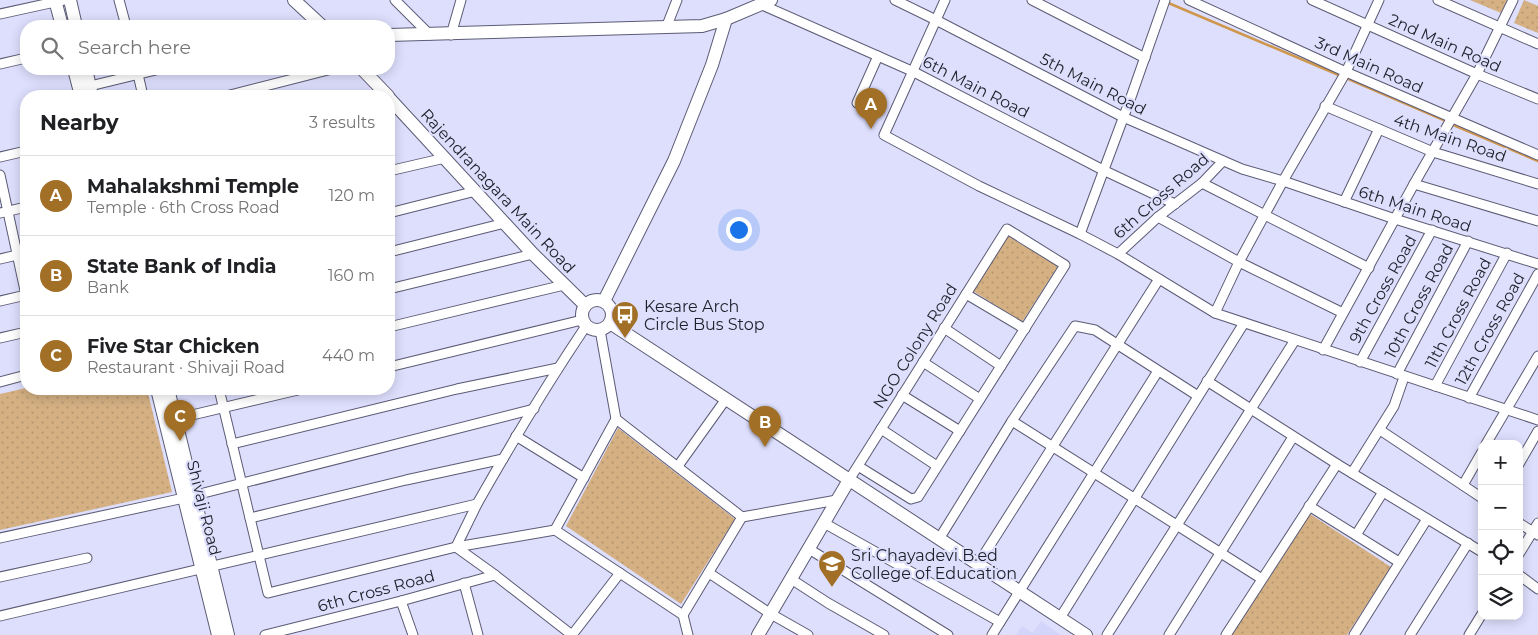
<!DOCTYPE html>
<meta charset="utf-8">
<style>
body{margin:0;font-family:Montserrat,sans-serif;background:#f6f6f6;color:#202124}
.controls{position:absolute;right:15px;bottom:15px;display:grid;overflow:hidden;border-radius:10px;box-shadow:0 2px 12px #0003}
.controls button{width:45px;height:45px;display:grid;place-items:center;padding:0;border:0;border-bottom:1px solid #e0e0e0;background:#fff;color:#202124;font:25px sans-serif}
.you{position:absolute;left:738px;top:229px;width:18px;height:18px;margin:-12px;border:4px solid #fff;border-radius:50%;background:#1a73e8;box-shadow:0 0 0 8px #1a73e833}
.badge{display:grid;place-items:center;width:32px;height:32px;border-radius:50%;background:#a26f26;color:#fff;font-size:16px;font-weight:700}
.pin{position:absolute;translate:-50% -41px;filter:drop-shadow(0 1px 2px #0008)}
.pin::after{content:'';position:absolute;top:26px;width:18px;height:15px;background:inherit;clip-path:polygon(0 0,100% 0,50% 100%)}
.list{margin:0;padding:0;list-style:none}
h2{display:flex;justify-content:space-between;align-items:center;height:65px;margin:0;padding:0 20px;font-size:21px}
h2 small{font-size:16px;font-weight:400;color:#757577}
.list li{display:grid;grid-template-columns:32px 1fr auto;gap:15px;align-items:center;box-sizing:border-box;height:80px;padding:0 20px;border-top:1px solid #e0e0e0}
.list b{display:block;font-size:19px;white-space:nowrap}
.list p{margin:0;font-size:16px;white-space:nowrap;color:#757577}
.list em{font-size:16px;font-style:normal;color:#757577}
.icon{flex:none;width:28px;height:28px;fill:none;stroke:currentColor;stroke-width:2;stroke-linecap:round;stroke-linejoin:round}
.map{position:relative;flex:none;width:1538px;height:635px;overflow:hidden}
.search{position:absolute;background:#fff;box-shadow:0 2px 12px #0003;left:20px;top:20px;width:375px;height:55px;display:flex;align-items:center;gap:12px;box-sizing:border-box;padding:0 18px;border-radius:20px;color:#757577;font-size:19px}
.panel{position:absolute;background:#fff;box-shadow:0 2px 12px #0003;left:20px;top:90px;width:375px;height:305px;border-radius:20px}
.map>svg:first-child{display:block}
.built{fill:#d4d5fa}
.park{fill:url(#park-dots)}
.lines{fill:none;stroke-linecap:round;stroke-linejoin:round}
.stream{stroke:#cf974c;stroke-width:2.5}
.street-casing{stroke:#5b5b75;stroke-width:11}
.secondary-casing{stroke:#5b5b75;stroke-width:14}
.street{stroke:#fff;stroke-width:9}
.secondary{stroke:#fff;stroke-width:12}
.labels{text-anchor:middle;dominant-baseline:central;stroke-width:4.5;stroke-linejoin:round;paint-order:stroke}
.street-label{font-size:16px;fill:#1e1f29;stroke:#dedffd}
.poi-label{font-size:16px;fill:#1e1f29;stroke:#dedffd;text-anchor:start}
</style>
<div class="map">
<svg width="1538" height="635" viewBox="0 0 1538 635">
<defs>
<pattern id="park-dots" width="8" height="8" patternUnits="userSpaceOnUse" patternTransform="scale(1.25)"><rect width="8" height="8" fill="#d4b083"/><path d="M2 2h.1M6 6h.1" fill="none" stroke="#b69771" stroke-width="1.8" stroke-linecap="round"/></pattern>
</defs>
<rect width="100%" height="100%" fill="#dedffd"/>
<polygon class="built" points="1041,621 1061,635 1016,635 1022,626 1033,633"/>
<g class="park">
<polygon points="1470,0 1507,0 1501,13"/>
<polygon points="1524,0 1538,6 1538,33 1514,23"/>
<polygon points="1008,236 1058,266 1022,322 973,291"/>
<polygon points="26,388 147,389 172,492 0,530 0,394"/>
<polygon points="618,428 735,519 681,604 566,526"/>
<polygon points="1310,514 1391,567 1347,635 1232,635"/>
</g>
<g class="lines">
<g class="stream">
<polyline points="1166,2 1341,76"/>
<polyline points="1346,78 1446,121"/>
<polyline points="1451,124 1538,161"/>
</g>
<defs>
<g id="street">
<polyline points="119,0 126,26"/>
<polyline points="395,0 430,35"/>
<polyline points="895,0 936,20 1123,117 1242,169 1283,181 1395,219 1538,264"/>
<polyline points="945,0 884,135 979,186 1080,234 1118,254 1215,313 1538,420"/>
<polyline points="1032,0 1145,58"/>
<polyline points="1189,0 1346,72 1538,155"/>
<polyline points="1312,0 1477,74 1538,99"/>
<polyline points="1438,0 1538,44"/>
<polyline points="760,4 914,72 1103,170 1175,204"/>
<polyline points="0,14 64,0"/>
<polyline points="666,28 677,0"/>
<polyline points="451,35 461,0"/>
<polyline points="0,64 26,58"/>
<polyline points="137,70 143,96"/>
<polyline points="90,86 160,69"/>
<polyline points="226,96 332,69"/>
<polyline points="857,103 878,56"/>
<polyline points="1325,106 1433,152 1538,184"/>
<polyline points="0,157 26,151"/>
<polyline points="389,171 445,158"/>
<polyline points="0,175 26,295"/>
<polyline points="1202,183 1369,268"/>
<polyline points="1414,184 1538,221"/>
<polyline points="1344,202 1379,129"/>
<polyline points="0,213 26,207"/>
<polyline points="389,213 476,191"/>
<polyline points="1158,217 1239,262 1343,313"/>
<polyline points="1080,234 1131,97 1165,0"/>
<polyline points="389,252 505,223"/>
<polyline points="1118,254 1158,217 1202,183 1223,161"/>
<polyline points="0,259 17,255"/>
<polyline points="389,289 533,254"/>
<polyline points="966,294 1025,329"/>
<polyline points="0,301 26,295"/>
<polyline points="1215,313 1239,262 1283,181 1346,72 1379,0"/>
<polyline points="389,327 564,285"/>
<polyline points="944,328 1001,366"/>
<polyline points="600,330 616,419 555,530 683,615 688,635"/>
<polyline points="0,338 26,332"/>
<polyline points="1323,350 1414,184 1477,74 1513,0"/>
<polyline points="923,362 980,399"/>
<polyline points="1360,362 1432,230"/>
<polyline points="389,367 582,320"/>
<polyline points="1397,374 1468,241"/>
<polyline points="1207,381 1337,464 1482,552"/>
<polyline points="0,382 26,375"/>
<polyline points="1435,386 1507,253"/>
<polyline points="219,389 268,593 456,547 555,530"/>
<polyline points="902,395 960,431"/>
<polyline points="1469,398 1538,274"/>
<polyline points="616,419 742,517 837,500"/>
<polyline points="171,420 302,389"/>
<polyline points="1012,421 1262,579"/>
<polyline points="881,429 937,466"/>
<polyline points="1380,430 1482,498"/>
<polyline points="516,436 584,478"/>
<polyline points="232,444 457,389 558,368"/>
<polyline points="1486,444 1538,356"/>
<polyline points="1519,464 1538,431"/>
<polyline points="678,466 726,399"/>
<polyline points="1352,473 1394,406 1404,377"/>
<polyline points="849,480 1007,229 1065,265 918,497 911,499 858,466"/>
<polyline points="1463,485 1482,452"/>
<polyline points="477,504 456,547 495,575 572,635"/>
<polyline points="1309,506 1399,562"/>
<polyline points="250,518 406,480 503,459"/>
<polyline points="824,523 1000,622"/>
<polyline points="1519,523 1538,535"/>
<polyline points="1356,535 1383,492"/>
<polyline points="0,538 184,498 534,409"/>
<polyline points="939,539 1012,421 1075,326 1095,330 1198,396"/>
<polyline points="809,549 948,635"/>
<polyline points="1519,554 1538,523"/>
<polyline points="978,564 1159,279"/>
<polyline points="709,573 771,614 808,635"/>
<polyline points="1519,575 1538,589"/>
<polyline points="0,577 87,558"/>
<polyline points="791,579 828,603 884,635"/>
<polyline points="464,583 478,635"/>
<polyline points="401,601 413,635"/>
<polyline points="683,615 742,517"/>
<path d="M0,616L477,504C511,444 547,384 586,326"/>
<polyline points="1060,618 1244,323"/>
<polyline points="265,635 401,601 495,575"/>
<polyline points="572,635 620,573"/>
<polyline points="992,635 1158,371"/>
<polyline points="1107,635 1295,340"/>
<polyline points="1169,635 1293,437"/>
<polyline points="1226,635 1337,464"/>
<polyline points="1354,635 1427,519"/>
<polyline points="1410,635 1468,543"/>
<polyline points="1469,635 1482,614"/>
</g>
<g id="secondary">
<polyline points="55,0 62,26"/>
<polyline points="70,0 76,26"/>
<polyline points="294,0 322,26"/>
<polyline points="389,35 702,26 726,19 771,0"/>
<polyline points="74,69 81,96"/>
<polyline points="86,69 92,96"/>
<polyline points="362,69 388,96"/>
<polyline points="389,98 533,254 585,305"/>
<circle cx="597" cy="315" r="15"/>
<polyline points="604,301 674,161 712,65 726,19"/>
<polyline points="610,323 1086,635"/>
<polyline points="157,389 218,635"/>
<polyline points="168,389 228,635"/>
<polyline points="758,635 849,480"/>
</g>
</defs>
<use href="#street" class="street-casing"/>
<use href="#secondary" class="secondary-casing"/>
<use href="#street" class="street"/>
<use href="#secondary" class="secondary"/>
</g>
<defs>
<symbol id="bus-pin" viewBox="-11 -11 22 30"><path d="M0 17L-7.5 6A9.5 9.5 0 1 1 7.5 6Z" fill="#a26f26" stroke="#dedffd"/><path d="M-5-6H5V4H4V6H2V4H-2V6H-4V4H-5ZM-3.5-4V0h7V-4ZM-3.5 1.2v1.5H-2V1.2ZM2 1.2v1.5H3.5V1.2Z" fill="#fff"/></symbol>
<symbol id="university-pin" viewBox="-11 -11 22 30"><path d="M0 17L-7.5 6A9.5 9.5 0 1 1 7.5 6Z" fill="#a26f26" stroke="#dedffd"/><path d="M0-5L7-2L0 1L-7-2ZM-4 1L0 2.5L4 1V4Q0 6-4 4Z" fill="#fff"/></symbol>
</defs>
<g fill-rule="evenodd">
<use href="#bus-pin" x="609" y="299" width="32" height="43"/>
<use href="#university-pin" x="816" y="548" width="32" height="43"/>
</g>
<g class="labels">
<g class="street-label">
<text transform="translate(1445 43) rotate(24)">2nd Main Road</text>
<text transform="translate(1369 65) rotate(24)">3rd Main Road</text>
<text transform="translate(1093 84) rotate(27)">5th Main Road</text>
<text transform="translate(976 87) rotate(27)">6th Main Road</text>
<text transform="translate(1450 138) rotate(19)">4th Main Road</text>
<text transform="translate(498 191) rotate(47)">Rajendranagara Main Road</text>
<text transform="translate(1161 196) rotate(-41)">6th Cross Road</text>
<text transform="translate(1415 209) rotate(18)">6th Main Road</text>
<text transform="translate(1383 289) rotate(-61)">9th Cross Road</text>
<text transform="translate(1419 301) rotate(-62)">10th Cross Road</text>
<text transform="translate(1458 313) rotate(-62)">11th Cross Road</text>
<text transform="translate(1490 329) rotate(-61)">12th Cross Road</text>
<text transform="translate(915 346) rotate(-58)">NGO Colony Road</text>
<text transform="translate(204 508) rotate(76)">Shivaji Road</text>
<text transform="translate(376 591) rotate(-15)">6th Cross Road</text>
</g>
<g class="poi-label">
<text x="644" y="306">Kesare Arch<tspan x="644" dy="18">Circle Bus Stop</tspan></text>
<text x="851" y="555">Sri Chayadevi B.ed<tspan x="851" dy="18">College of Education</tspan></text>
</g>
</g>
</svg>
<div class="controls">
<button>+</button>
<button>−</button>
<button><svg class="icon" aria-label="locate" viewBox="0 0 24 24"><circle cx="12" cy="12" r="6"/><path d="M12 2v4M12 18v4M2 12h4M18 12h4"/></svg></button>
<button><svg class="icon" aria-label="layers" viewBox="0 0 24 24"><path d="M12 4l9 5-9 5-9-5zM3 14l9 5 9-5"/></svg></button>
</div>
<div class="you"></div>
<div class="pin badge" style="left:871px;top:129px">A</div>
<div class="pin badge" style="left:765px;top:447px">B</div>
<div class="pin badge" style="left:180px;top:441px">C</div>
<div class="search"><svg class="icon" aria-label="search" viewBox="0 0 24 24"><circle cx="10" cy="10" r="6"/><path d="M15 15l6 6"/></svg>Search here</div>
<section class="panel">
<h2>Nearby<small>3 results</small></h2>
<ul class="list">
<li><span class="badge">A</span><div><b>Mahalakshmi Temple</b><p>Temple · 6th Cross Road</p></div><em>120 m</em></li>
<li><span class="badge">B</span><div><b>State Bank of India</b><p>Bank</p></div><em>160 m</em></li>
<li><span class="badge">C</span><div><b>Five Star Chicken</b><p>Restaurant · Shivaji Road</p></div><em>440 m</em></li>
</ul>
</section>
</div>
